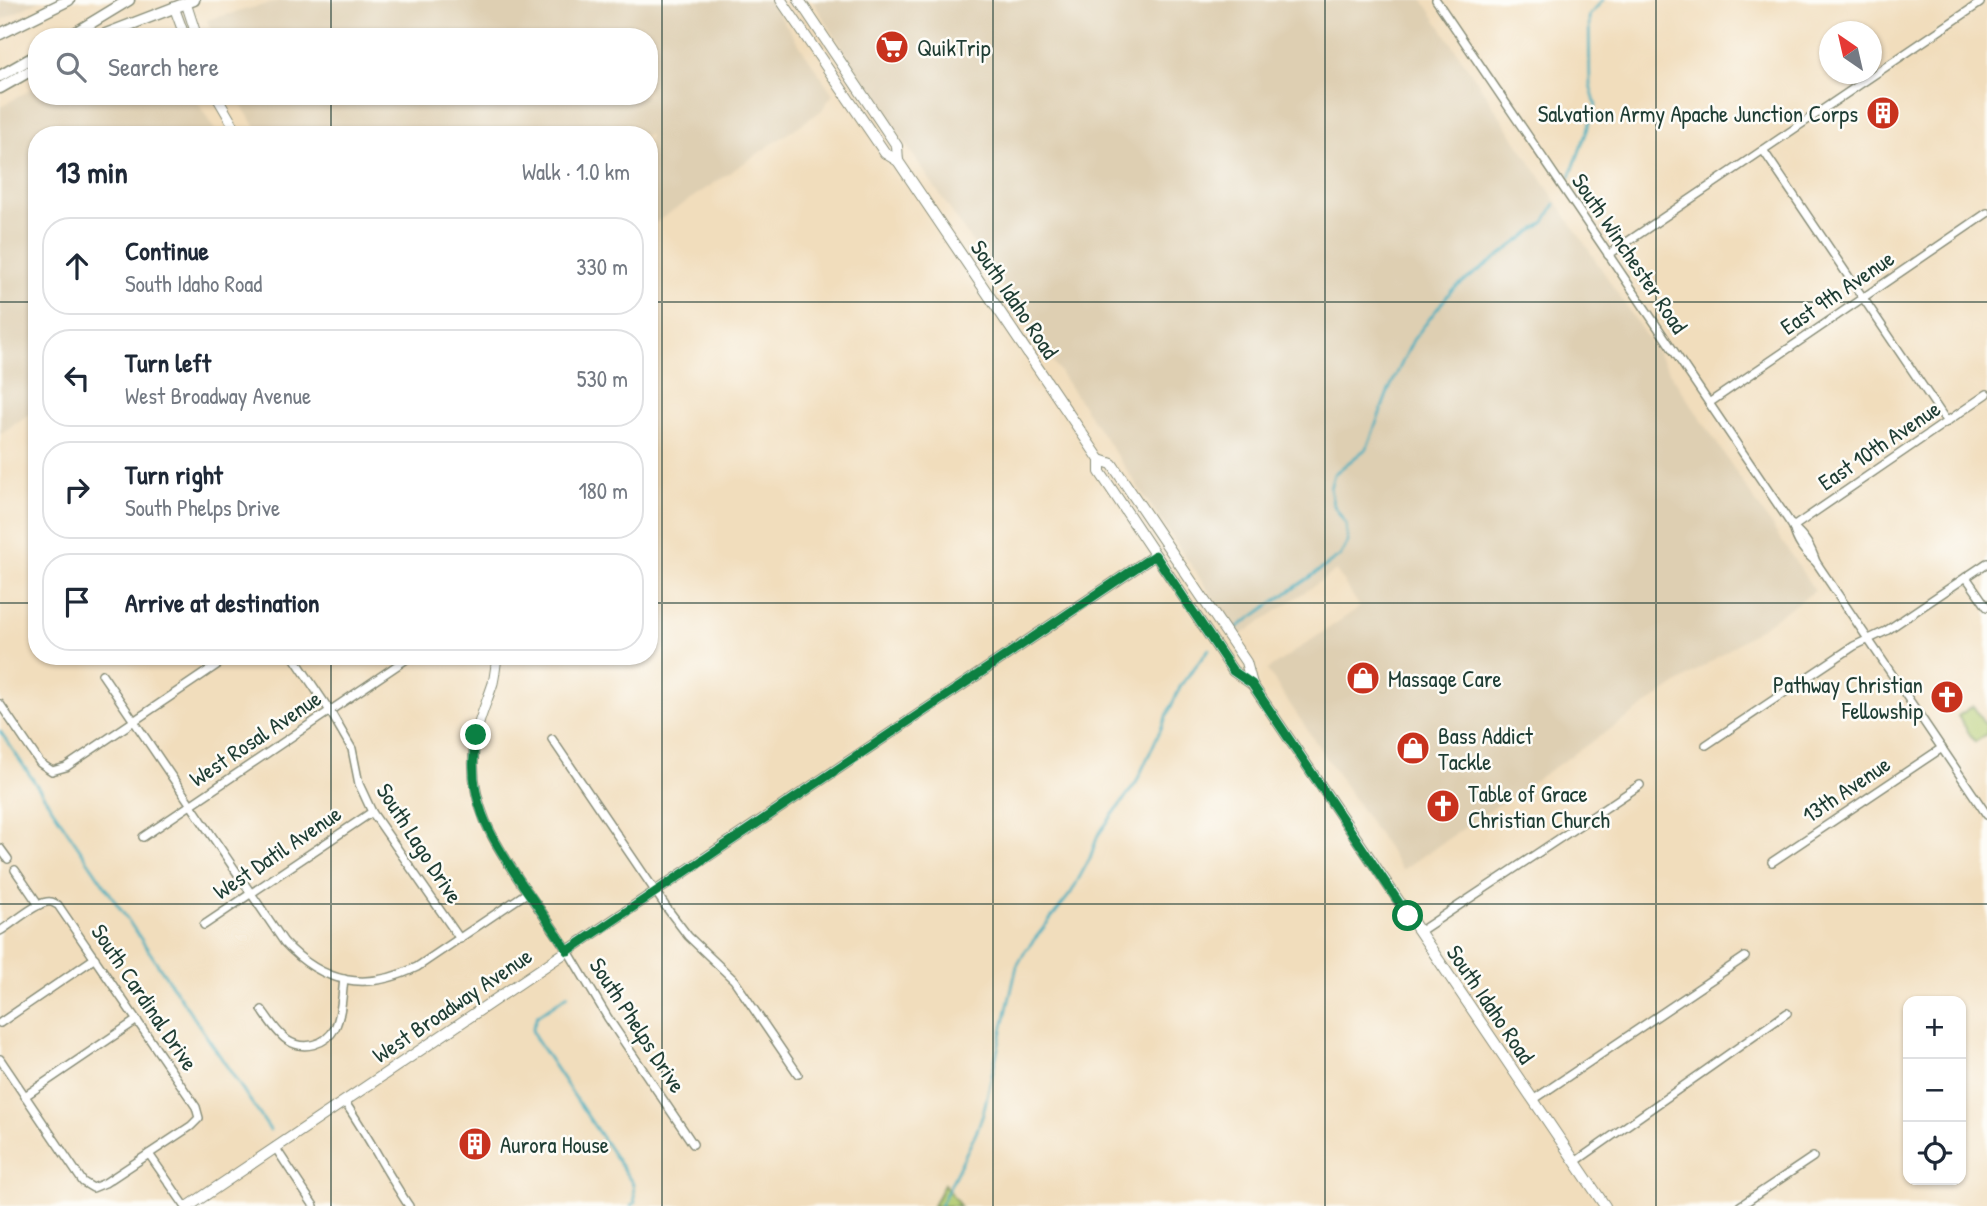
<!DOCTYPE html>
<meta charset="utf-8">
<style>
body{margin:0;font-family:"Patrick Hand",sans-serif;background:#f6f6f7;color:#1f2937}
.controls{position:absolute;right:21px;bottom:21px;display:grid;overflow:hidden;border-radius:14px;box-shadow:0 2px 5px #0004}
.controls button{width:63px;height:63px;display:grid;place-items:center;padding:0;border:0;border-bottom:2px solid #e0e1e3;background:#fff;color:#1f2937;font:35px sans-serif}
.compass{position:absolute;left:1819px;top:21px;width:63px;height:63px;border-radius:50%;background:#fff;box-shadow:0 2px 5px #0004;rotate:326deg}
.stop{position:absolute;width:21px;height:21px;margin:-16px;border:5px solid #0b8043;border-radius:50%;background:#fff}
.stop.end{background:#0b8043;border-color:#fff;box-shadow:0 2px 7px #0008}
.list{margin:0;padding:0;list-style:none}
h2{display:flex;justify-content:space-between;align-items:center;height:91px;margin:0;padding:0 28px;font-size:30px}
h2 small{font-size:23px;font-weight:400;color:#747a83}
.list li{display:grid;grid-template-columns:46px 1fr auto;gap:21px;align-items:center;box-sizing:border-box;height:98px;margin:0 14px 14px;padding:0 14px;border:2px solid #e0e1e3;border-radius:28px}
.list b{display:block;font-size:26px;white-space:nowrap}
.list p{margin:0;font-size:23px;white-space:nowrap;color:#747a83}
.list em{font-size:23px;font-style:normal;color:#747a83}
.icon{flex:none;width:38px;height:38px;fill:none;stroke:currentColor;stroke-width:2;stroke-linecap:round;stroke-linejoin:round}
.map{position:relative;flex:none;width:1987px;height:1206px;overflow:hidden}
.search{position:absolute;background:#fff;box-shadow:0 2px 5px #0004;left:28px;top:28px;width:630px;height:77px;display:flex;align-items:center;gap:18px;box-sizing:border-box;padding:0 24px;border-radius:28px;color:#747a83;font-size:26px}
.panel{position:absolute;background:#fff;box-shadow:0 2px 5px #0004;left:28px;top:126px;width:630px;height:539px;border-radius:28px}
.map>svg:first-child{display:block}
.built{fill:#decfb2}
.grass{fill:#b2ca6f;stroke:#688452;stroke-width:2}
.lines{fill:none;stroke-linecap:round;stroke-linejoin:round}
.stream{stroke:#3facbd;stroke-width:2.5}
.minor-casing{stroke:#888d78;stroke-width:10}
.tertiary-casing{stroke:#888d78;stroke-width:11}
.secondary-casing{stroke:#888d78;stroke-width:12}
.primary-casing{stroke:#888d78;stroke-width:13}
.minor{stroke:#fff;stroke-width:7}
.tertiary{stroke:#fff;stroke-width:9}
.secondary{stroke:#fff;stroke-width:10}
.primary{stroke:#fff;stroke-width:10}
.route{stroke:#0b8043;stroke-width:9}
.grid{fill:none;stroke:#1f3d34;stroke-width:2;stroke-opacity:0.55}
.labels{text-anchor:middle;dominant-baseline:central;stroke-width:5;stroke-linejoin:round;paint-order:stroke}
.poi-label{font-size:23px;fill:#1f3d34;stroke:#fdfcf7;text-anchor:start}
.street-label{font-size:23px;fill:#1f3d34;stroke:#fdfcf7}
</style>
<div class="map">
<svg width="1987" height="1206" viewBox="0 0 1987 1206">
<rect width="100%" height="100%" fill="#fdfcf7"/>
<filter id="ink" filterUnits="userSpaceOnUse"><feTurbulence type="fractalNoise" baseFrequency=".0143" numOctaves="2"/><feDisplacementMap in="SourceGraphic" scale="14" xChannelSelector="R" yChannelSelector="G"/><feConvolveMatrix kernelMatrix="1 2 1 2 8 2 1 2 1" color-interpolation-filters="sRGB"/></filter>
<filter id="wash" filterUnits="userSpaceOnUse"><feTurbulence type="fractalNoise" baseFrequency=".00686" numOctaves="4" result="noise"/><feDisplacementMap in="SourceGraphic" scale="28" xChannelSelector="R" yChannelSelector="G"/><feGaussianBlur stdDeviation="1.57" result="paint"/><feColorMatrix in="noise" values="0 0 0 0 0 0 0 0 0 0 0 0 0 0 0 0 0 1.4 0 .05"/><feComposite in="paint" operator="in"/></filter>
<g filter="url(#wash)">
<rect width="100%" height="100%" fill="#f1ddbc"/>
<g class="built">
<polygon points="0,0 40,0 0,21"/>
<polygon points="282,0 769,0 833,94 821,111 649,227 649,135 261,135 235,96 649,96 649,37 213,37 207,20"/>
<polygon points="812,0 1423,0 1815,591 1402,870 1267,670 1360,607 1336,571 1239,636 875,99"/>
<polygon points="37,86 37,96 194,96 218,135 37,135 37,409 0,434 0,107"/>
</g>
<g class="grass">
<polygon points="1973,706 1987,727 1987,734 1975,742 1958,716"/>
<polygon points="944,1184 960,1206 933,1206"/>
</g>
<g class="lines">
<g class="stream">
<polyline points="1570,177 1596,106 1590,85 1589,16 1603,0"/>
<polyline points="1235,629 1340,556 1348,542 1346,524 1333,504 1330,488 1334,474 1367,448 1388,392 1413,340 1451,291 1545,222 1555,204"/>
<polyline points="0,731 270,1130"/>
<polyline points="568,995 537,1016 532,1030 536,1039 633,1184 635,1203 631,1206"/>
<polyline points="940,1206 976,1133 983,1114 1017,966 1026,950 1071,893 1090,858 1098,835 1136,783 1181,685 1209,649"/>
</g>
</g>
</g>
<g filter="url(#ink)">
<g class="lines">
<defs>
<g id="minor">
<path d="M1436,0L1793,527C1805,537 1811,547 1816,562L1987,815"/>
<polyline points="1763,150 1947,422"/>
<polyline points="1608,255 1980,3"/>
<polyline points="1709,403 1987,213"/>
<polyline points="1793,527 1987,394"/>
<path d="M1793,527C1797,543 1804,552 1816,562"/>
<polyline points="1966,577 1987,607"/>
<polyline points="293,656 330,711 352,749 359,784 372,812 460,939"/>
<path d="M102,674L284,942C323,984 366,992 417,967L528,892"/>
<polyline points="0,704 40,763 52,771 66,767 230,656"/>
<polyline points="552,739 666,907 688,936 734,980 798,1074"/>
<polyline points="1706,745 1854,646 1886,631 1987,563"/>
<polyline points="143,837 411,656"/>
<polyline points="0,848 8,859"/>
<polyline points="1772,862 1942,748"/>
<polyline points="15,870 39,905"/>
<polyline points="204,925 372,812"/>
<path d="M0,931C12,924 34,904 47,902C53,901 53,903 58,905L196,1107L199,1118L191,1126L105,1183L93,1188L83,1182L0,1059"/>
<polyline points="1419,932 1640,785"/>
<polyline points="568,951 608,1018 693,1144"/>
<path d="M262,1010C269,1020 277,1033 287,1040C303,1051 326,1045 335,1028C342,1014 342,994 344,979"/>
<polyline points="0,1023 95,958"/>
<polyline points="25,1096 137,1020"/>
<polyline points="1533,1100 1745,957"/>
<path d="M344,1101C368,1135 386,1172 409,1206"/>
<polyline points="275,1147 314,1206"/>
<polyline points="149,1154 185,1206"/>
<polyline points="1575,1162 1787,1013"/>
<polyline points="1740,1206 1813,1157"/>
</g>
<g id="tertiary">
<polyline points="186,3 197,37"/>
<polyline points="174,7 185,37"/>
<polyline points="214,96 218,99 239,135"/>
<path d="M497,656C496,665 495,674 493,683C486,705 475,727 474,750C469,804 493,841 522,884C537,906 553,928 568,951"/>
</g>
<g id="secondary">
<polyline points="781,0 885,153 898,161 1100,460 1100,472 1233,671 1252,684"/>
<polyline points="799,0 897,146 898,161"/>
<polyline points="1100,460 1112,464 1246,662 1252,684 1605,1206"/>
<polyline points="189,1206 1155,555"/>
</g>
<g id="primary">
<polyline points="0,34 69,0"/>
<polyline points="68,37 129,0"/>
<polyline points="98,37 194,0"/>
<polyline points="0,76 37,55"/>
<polyline points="0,88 37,67"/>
</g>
</defs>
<use href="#minor" class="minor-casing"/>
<use href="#tertiary" class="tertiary-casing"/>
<use href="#secondary" class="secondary-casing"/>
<use href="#primary" class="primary-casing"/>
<use href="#minor" class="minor"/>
<use href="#tertiary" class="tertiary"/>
<use href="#secondary" class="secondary"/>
<use href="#primary" class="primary"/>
</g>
</g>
<g class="lines" filter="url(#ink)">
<path class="route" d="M476,735C465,798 489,834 522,884C538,906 553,929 568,951L1155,555L1233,671L1252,684L1408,916"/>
</g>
<path class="grid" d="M331,0V37M662,0V1206M993,0V1206M1325,0V1206M1656,0V1206M331,96V135M0,302H37M649,302H1987M0,603H37M649,603H1987M331,656V1206M0,904H1987"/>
<defs>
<symbol id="supermarket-disc" viewBox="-11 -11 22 22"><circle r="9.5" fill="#c8321e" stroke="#fdfcf7"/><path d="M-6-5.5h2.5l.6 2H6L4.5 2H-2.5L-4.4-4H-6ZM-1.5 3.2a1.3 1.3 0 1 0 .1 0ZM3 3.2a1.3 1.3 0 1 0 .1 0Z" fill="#fff"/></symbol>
<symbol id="building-disc" viewBox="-11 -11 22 22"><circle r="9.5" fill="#c8321e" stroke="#fdfcf7"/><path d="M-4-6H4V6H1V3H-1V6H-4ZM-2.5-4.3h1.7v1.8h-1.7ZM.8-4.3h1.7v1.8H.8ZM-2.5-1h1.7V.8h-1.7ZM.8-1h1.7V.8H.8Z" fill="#fff"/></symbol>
<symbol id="shop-disc" viewBox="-11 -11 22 22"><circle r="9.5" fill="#c8321e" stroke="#fdfcf7"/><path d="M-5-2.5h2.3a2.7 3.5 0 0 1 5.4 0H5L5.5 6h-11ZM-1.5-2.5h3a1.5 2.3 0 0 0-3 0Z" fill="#fff"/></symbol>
<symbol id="church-disc" viewBox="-11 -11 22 22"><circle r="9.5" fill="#c8321e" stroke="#fdfcf7"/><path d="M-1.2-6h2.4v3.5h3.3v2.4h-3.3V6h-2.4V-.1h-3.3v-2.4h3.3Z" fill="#fff"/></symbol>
</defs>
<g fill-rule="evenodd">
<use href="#supermarket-disc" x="873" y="28" width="38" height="38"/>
<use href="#building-disc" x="1864" y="94" width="38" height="38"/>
<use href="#shop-disc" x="1344" y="659" width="38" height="38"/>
<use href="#church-disc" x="1928" y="678" width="38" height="38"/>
<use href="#shop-disc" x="1394" y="729" width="38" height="38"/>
<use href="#church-disc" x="1424" y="787" width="38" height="38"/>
<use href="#building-disc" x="456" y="1125" width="38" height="38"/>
</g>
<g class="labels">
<g class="poi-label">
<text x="917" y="47">QuikTrip</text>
<text x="1858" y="113" text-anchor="end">Salvation Army Apache Junction Corps</text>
<text x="1388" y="678">Massage Care</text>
<text x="1923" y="684" text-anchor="end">Pathway Christian<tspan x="1923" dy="26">Fellowship</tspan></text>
<text x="1438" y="735">Bass Addict<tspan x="1438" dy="26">Tackle</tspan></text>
<text x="1468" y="793">Table of Grace<tspan x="1468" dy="26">Christian Church</tspan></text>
<text x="500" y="1144">Aurora House</text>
</g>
<g class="street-label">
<text transform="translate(1630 253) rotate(56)">South Winchester Road</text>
<text transform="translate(1837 292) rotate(-34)">East 9th Avenue</text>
<text transform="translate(1015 299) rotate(56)">South Idaho Road</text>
<text transform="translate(1879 445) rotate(-34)">East 10th Avenue</text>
<text transform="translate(255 738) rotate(-34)">West Rosal Avenue</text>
<text transform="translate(1846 789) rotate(-34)">13th Avenue</text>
<text transform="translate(420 843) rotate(57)">South Lago Drive</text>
<text transform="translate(277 852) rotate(-34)">West Datil Avenue</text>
<text transform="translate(145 997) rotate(56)">South Cardinal Drive</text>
<text transform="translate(1491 1004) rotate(56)">South Idaho Road</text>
<text transform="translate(452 1005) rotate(-34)">West Broadway Avenue</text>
<text transform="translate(638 1025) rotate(57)">South Phelps Drive</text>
</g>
</g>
</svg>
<div class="controls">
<button>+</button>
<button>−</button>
<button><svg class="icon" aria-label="locate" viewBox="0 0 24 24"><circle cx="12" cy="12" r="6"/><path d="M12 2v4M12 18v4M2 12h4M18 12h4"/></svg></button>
</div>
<svg class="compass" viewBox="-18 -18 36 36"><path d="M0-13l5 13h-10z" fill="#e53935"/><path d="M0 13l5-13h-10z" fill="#747a83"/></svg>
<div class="stop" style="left:1408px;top:916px"></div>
<div class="stop end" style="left:476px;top:735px"></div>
<div class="search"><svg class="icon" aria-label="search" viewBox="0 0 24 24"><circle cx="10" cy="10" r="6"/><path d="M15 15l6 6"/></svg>Search here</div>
<section class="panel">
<h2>13 min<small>Walk · 1.0 km</small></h2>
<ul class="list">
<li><svg class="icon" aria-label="ahead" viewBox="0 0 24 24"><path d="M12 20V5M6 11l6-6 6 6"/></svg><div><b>Continue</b><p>South Idaho Road</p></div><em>330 m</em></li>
<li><svg class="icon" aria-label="left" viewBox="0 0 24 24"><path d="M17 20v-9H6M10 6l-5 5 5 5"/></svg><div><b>Turn left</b><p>West Broadway Avenue</p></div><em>530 m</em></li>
<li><svg class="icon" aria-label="right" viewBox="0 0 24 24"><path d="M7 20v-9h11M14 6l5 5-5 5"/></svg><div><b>Turn right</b><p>South Phelps Drive</p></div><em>180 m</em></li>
<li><svg class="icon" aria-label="arrive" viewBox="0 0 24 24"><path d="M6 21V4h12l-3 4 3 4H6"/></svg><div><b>Arrive at destination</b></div></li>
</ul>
</section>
</div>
